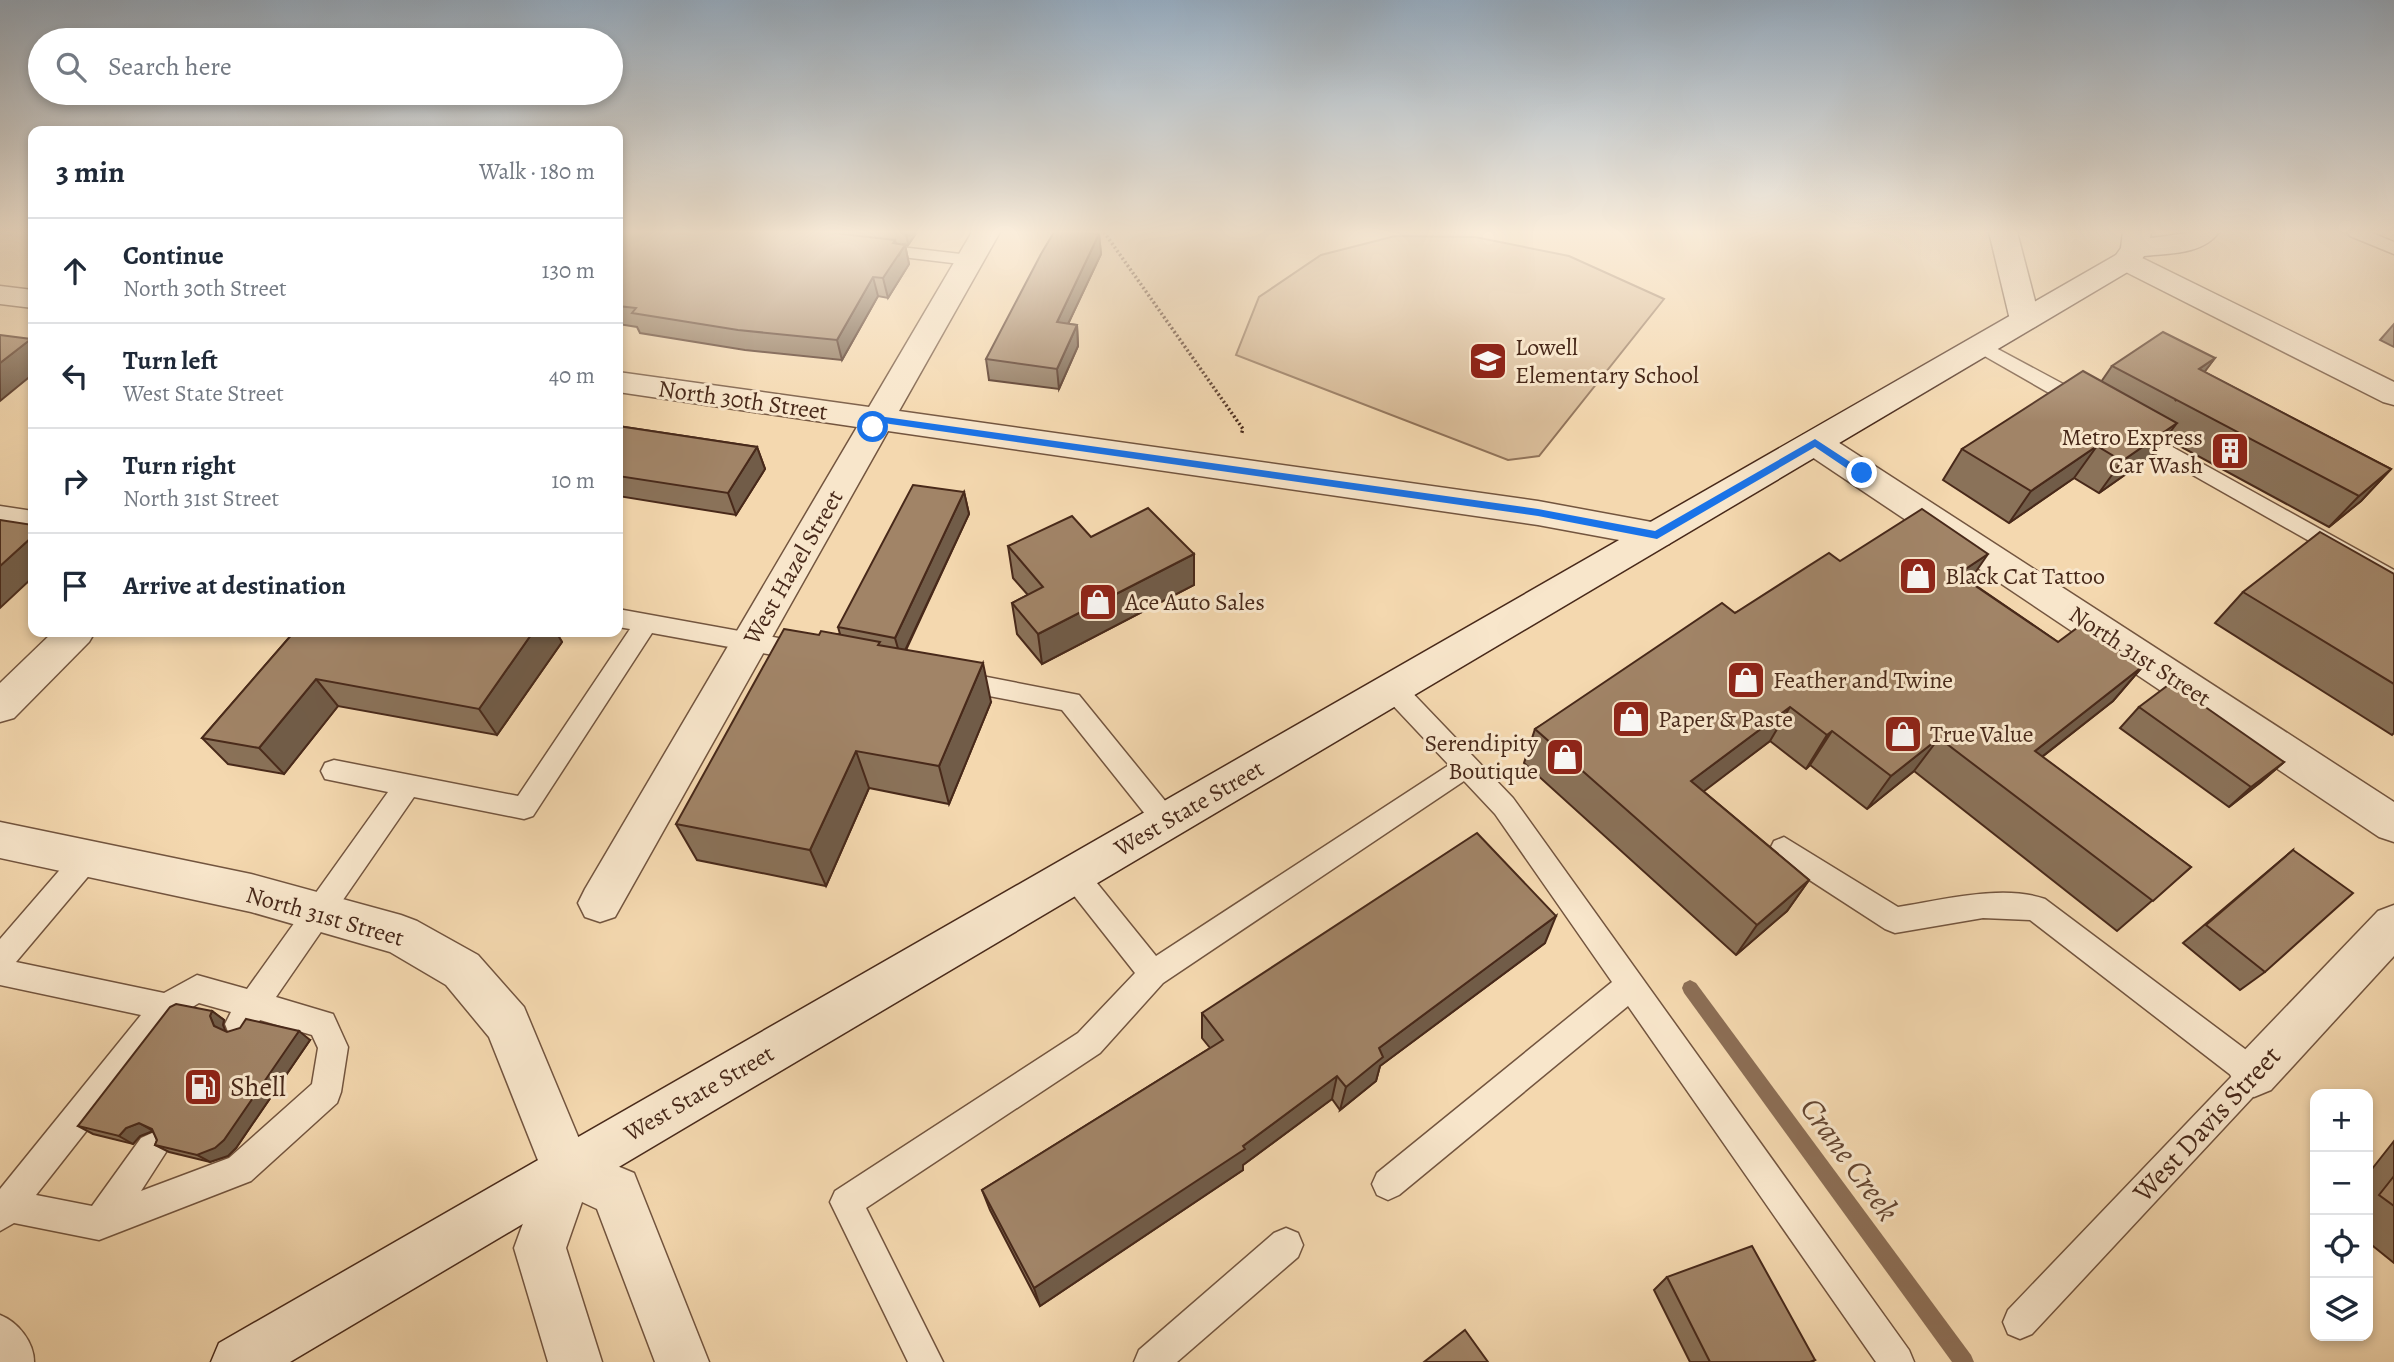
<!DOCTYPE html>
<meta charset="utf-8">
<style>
body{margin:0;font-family:Alegreya,serif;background:#f6f6f7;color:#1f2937}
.controls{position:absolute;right:21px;bottom:21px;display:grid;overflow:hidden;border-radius:14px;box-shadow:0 4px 10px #0003}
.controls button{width:63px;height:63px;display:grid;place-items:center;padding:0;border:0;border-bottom:2px solid #e0e1e3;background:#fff;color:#1f2937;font:35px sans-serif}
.stop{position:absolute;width:21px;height:21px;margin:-16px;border:5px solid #1a73e8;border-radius:50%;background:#fff}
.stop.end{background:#1a73e8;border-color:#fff;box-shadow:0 2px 7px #0008}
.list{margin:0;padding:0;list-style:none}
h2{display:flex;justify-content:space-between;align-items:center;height:91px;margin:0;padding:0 28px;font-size:30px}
h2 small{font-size:23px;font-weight:400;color:#747a83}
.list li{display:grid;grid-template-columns:46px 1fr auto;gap:21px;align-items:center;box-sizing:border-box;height:105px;padding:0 28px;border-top:2px solid #e0e1e3}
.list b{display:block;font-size:26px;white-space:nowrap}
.list p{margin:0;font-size:23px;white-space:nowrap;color:#747a83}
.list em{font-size:23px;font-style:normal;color:#747a83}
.icon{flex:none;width:38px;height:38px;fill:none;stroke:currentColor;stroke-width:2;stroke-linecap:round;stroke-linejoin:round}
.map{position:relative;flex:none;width:2394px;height:1362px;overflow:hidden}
.search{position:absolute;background:#fff;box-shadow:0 4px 10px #0003;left:28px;top:28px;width:595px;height:77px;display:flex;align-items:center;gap:18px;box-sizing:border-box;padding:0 24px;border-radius:38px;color:#747a83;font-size:26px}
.panel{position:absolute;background:#fff;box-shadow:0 4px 10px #0003;left:28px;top:126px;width:595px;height:511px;border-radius:14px}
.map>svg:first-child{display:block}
.green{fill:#d7ba96;stroke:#907258;stroke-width:2}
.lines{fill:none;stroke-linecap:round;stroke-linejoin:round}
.stream{fill:#8c6e55;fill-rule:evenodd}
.service-casing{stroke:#73553f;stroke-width:3}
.minor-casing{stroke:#73553f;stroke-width:3}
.tertiary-casing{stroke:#73553f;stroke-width:3}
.secondary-casing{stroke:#48291a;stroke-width:3}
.path{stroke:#48291a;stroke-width:3.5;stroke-dasharray:2 2.5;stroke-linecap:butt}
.service{fill:#f8e6cb;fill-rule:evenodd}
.minor{fill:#f8e6cb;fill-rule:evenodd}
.tertiary{fill:#f8e6cb;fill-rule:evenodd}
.secondary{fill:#f8e6cb;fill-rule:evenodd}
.wall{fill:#8a7259;stroke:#48291a;stroke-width:2}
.shaded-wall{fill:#715c48;stroke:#48291a;stroke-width:2}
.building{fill:#a18467;stroke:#48291a;stroke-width:2}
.route{fill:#1a73e8}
.labels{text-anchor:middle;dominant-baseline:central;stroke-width:6;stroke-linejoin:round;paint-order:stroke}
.poi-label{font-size:24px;fill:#48291a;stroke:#f8e6cb;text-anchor:start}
.street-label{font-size:24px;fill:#48291a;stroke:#f8e6cb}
.near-poi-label{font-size:28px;fill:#48291a;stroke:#f8e6cb;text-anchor:start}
.near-street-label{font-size:28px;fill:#48291a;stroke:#f8e6cb}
.near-water-label{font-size:32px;font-style:italic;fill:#644632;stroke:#f8e6cb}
</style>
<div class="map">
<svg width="2394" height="1362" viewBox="0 0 2394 1362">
<rect width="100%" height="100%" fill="#f4d8af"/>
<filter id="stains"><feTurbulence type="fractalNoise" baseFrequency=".00286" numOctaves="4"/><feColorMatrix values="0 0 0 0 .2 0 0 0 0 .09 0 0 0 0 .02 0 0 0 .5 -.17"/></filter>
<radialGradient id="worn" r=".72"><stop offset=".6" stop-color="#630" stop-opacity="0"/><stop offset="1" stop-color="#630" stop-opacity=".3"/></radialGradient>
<polygon class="green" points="1395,236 1475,237 1569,256 1664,299 1539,456 1508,460 1236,355 1259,297 1321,255"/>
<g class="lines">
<polygon class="stream" points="1690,980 1696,983 1971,1355 1974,1362 1952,1362 1684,993 1682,988 1684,983"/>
<defs>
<g id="service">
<polygon points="2347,232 2370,232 2394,242 2394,254 2350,236"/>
<polygon points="875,244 969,255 978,260 969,265 869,253 866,249 869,245"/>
<polygon points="1981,340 2091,399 2094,404 2091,409 2077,409 1974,350 1971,346 1974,342"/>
<polygon points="2131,424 2394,570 2394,589 2124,436 2121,431 2124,426"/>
<polygon points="0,506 33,511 33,527 0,522"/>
<path d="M618,609L806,643L815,646L818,652L815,658L806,661L652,633L533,816L524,819L414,797L276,997L333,1014L348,1047L341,1092L337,1103L251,1181L99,1240L14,1223L0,1231V1189L141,1015L0,985V939L77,850L87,846L97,850L101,858L97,866L16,962L164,993L197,975L247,989L388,792L325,779L321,771L325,763L334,760L518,796L630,629L618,627ZM199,1003L231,1012L225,1024L229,1034L240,1038L251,1034L260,1020L312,1035L318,1048L312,1084L229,1158L141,1191L168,1149L163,1138L152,1133L141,1138L92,1206L36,1195L176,1017Z"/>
<polygon points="956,671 1079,695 1175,813 1179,821 1175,829 1166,832 1157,829 1062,710 947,688 944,681 947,674"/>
<polygon points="1393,679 1402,682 1513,798 1909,1350 1914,1362 1876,1362 1628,1006 1399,1195 1388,1200 1377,1195 1372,1184 1377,1173 1612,982 1495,814 1464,781 1163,983 1100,1053 866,1208 943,1362 908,1362 830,1202 835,1191 1078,1033 1135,973 1064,883 1060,875 1064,867 1074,863 1084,867 1156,956 1449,765 1384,696 1381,689 1384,682"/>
<path d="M1784,837L1898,907C1942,900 2003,884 2045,899L2265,1064L2269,1074L2265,1084L2032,1334L2020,1339L2008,1334L2003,1322L2008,1310L2232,1076L2030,920L1983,918L1895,933L1885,929L1774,857L1770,849L1774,841Z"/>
<polygon points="1286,1228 1298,1233 1303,1245 1298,1257 1177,1362 1134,1362 1139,1350 1274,1233"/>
<path d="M0,1315C18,1322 34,1342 34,1362H0Z"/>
</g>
<g id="minor">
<polygon points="972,232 1000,232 899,411 1538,501 1657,523 1669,526 1674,535 1669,544 1657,547 1538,525 888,431 615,917 600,922 585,917 578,903 585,889 857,427 618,392 618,372 869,407"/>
<polygon points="1989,232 2017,232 2040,320 2036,326 2025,329 2014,326 2010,320"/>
<polygon points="2126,252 2136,255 2394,382 2394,405 2383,402 2116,267 2112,261 2116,255"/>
<polygon points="0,286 33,290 33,308 0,304"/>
<polygon points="1815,432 1827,435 2394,802 2394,842 2379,837 1803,451 1799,443 1803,435"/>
<polygon points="53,632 95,632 89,642 14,718 0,722 0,683"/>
<polygon points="0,822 251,874 401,915 417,921 478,955 524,1007 592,1170 585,1188 567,1195 549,1188 489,1037 446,985 390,952 251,912 0,858"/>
<polygon points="2394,905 2394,956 2271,1090 2254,1097 2237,1090 2230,1074 2237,1058 2378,911"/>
</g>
<polygon id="tertiary" points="567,1145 634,1173 709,1362 655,1362 597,1209 582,1202 566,1248 602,1362 548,1362 514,1248 549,1152"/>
<path id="secondary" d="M2123,232H2151L2150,238C2174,236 2195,230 2219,232C2203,255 2168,253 2144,256L2136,267L290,1362H211L219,1343L2116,255L2121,248Z"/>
</defs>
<use href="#service" class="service-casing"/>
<use href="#minor" class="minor-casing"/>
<use href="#tertiary" class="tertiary-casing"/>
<use href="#secondary" class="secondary-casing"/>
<polyline class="path" points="1104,232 1243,429 1241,435"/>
<use href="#service" class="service"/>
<use href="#minor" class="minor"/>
<use href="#tertiary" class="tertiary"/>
<use href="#secondary" class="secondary"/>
</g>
<g class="wall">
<polygon points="618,232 917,232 908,245 902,244 905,245 909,264 888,298 878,296 842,360 745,350 640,333 637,327 618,324"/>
<polygon points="1099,234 1101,254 1068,324 1077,325 1078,346 1059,389 989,380 986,359"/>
<polygon points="2394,324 2394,347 2380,340"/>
<polygon points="2215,358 2204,372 2391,469 2361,501 2329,527 2165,438 2153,455 2099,493 2074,478 2009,523 1943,480 1962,449 2101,382 2112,366"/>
<polygon points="618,426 757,447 765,469 736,515 618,496"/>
<polygon points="964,492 969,514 906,650 991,702 949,804 869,788 826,886 697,860 676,824 819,635 840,634 838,627"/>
<polygon points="1091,537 1194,554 1194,585 1042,664 1017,634 1012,603 1028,595 1013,578 1008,546"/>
<polygon points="1840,561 1969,581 2058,642 2143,666 2113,701 2042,757 2191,867 2117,931 1914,771 1867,809 1810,765 1806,769 1770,741 1703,791 1809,880 1787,911 1736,955 1524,763 1535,729 1735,613"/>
<polygon points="2394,574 2394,733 2392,735 2215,623 2243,592"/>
<polygon points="294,632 556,632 562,642 497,735 338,706 284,774 228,764 202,738"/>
<polygon points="2139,707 2284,762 2261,782 2229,807 2120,728"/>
<polygon points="2293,850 2265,972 2240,990 2183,943"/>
<polygon points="1545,943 1380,1066 1376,1081 1340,1110 1332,1099 1243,1165 1243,1170 1040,1306 990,1210 982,1190 1210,1048 1202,1038 1202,1013"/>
<polygon points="212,1011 224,1020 223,1025 225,1031 227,1032 310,1040 236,1148 228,1156 210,1162 169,1152 155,1145 157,1140 153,1131 140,1136 133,1144 93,1134 78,1126"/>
<polygon points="2394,1141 2394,1263 2368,1242 2368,1174"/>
<polygon points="1667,1277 1815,1360 1812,1362 1690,1362 1654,1290"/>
</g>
<g class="shaded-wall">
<polygon points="906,232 917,232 908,245"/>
<polygon points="1099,234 1101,254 1059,343 1057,322"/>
<polygon points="895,240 899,255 905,245 909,264 888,298 883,278 893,243"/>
<polygon points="873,277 878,296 842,360 837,340"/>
<polygon points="1077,325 1078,346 1059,389 1057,369"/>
<polygon points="31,339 33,341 33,374 0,401 0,363"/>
<polygon points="2215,358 2191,390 2175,401 2199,369"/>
<polygon points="2177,423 2153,455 2099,493 2122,461"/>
<polygon points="2097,446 2074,478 2009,523 2031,491"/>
<polygon points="757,447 765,469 736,515 728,493"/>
<polygon points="2391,469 2361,501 2329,527 2359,496"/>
<polygon points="964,492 969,514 901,659 895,638"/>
<polygon points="33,536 33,577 0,608 0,566"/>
<polygon points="1194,554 1194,585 1042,664 1038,634"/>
<polygon points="1988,554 1964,589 1958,574"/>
<polygon points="533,632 556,632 562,642 497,735 479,709"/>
<polygon points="983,663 991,702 949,804 939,766"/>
<polygon points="2143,666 2113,701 2006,785 2035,751"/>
<polygon points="316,679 338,706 284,774 259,748"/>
<polygon points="1790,707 1770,741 1674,814 1691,781"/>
<polygon points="1832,731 1810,765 1806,769 1827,735"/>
<polygon points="1939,738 1914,771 1867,809 1891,776"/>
<polygon points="856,751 869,788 826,886 810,850"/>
<polygon points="2284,762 2261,782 2229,807 2251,787"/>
<polygon points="1809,880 1787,911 1736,955 1757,925"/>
<polygon points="1556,916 1545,943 1380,1066 1376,1081 1340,1110 1346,1087 1379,1048"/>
<polygon points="212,1011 224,1020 223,1025 227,1035 214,1026 210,1016"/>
<polygon points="299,1031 310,1040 236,1148 228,1156 210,1162 197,1155"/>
<polygon points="1337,1076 1332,1099 1243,1165 1243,1170 1040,1306 1034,1288 1243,1146"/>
<polygon points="139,1123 153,1131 140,1136 133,1144 119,1136 126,1128"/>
</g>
<g class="building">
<polygon points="618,232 825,232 895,240 893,243 905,245 883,278 873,277 837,340 738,330 632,313 636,308 618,306"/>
<polygon points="1054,232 1076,232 1099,234 1057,322 1077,325 1057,369 986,359 1041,254"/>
<polygon points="2163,332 2215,358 2199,369 2391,469 2359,496 2112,366"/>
<polygon points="0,335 31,339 0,363"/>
<polygon points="2083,371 2177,423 2122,461 2097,446 2031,491 1962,449"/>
<polygon points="618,426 757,447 728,493 618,476"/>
<polygon points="913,485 964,492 895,638 838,627"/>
<polygon points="1148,508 1194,554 1038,634 1012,603 1043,587 1008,546 1072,516 1091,537"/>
<polygon points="1922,509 1988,554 1958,574 2058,642 2081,625 2143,666 2035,751 2191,867 2153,901 1939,738 1891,776 1832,731 1827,735 1790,707 1691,781 1809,880 1757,925 1535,729 1722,603 1735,613 1829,553 1840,561"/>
<polygon points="0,520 33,525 33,536 0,566"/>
<polygon points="2320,532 2394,574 2394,684 2243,592"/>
<polygon points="784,629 819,635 821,631 880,642 878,645 983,663 939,766 856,751 810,850 676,824"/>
<polygon points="294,632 533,632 479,709 316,679 259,748 202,738"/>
<polygon points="2171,683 2284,762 2251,787 2139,707"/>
<polygon points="1477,833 1556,916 1379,1048 1383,1057 1346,1087 1337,1076 1243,1146 1245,1149 1034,1288 982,1190 1223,1040 1202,1013"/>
<polygon points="2293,850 2353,893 2265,972 2206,925"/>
<polygon points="176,1004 212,1011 210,1016 214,1026 227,1032 240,1028 246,1019 299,1031 224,1140 215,1148 197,1155 155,1145 157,1140 152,1129 139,1123 126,1128 119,1136 78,1126 170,1007"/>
<polygon points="2394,1176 2394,1206 2379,1195"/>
<polygon points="1752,1246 1815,1360 1810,1362 1710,1362 1667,1277"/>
<polygon points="1465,1330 1488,1362 1424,1362"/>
</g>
<linearGradient id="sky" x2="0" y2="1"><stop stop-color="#95aabd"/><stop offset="0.55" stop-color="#faeddb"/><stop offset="1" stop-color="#faeddb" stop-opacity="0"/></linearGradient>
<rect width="2394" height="422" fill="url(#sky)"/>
<polygon class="route" points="878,416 1538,509 1655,531 1815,439 1867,473 1858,476 1815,447 1657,539 1538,516 890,424 881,422 877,430 870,430 873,419"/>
<defs>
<symbol id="school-square" viewBox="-11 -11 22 22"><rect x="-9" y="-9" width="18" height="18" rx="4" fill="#8f2418" stroke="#f8e6cb"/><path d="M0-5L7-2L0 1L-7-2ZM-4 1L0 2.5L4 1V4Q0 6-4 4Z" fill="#fff"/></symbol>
<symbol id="building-square" viewBox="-11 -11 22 22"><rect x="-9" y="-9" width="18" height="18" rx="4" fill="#8f2418" stroke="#f8e6cb"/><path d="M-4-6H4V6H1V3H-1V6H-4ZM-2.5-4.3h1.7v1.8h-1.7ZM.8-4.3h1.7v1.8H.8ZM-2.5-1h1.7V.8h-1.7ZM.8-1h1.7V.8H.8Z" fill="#fff"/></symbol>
<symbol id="shop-square" viewBox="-11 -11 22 22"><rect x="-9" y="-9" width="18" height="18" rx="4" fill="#8f2418" stroke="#f8e6cb"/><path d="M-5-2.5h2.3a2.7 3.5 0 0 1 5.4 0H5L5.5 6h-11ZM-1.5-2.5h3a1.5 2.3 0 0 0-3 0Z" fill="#fff"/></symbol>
<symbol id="fuel-square" viewBox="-11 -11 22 22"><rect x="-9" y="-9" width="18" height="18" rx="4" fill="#8f2418" stroke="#f8e6cb"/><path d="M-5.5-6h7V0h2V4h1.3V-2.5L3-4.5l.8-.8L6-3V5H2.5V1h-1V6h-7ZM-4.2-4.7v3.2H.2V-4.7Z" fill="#fff"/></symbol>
</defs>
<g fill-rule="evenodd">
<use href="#school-square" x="1466" y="339" width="44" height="44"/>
<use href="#building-square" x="2208" y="429" width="44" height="44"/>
<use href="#shop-square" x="1896" y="554" width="44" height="44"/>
<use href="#shop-square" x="1076" y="580" width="44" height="44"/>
<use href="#shop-square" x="1724" y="658" width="44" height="44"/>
<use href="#shop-square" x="1609" y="697" width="44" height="44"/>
<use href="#shop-square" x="1881" y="712" width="44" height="44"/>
<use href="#shop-square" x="1543" y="735" width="44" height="44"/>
<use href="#fuel-square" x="181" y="1065" width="44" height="44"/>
</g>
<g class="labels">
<g class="poi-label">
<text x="1515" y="347">Lowell<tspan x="1515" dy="28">Elementary School</tspan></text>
<text x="2203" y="437" text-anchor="end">Metro Express<tspan x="2203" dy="28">Car Wash</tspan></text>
<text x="1945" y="576">Black Cat Tattoo</text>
<text x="1125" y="602">Ace Auto Sales</text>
<text x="1773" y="680">Feather and Twine</text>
<text x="1658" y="719">Paper &amp; Paste</text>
<text x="1930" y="734">True Value</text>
<text x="1538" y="743" text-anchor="end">Serendipity<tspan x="1538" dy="28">Boutique</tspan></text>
</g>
<g class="street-label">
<text transform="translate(743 400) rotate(8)">North 30th Street</text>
<text transform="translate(793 567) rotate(-60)">West Hazel Street</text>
<text transform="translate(2140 656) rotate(33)">North 31st Street</text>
<text transform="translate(1189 808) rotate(-30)">West State Street</text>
<text transform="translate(325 916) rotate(16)">North 31st Street</text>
<text transform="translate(699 1093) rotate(-30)">West State Street</text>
</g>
<g class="near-poi-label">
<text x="230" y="1087">Shell</text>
</g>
<g class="near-street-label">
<text transform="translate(2207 1124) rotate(-47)">West Davis Street</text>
</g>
<g class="near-water-label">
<text transform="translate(1850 1159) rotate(54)">Crane Creek</text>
</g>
</g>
<rect width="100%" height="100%" filter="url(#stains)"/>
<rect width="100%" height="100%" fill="url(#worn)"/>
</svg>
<div class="controls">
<button>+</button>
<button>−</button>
<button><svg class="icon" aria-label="locate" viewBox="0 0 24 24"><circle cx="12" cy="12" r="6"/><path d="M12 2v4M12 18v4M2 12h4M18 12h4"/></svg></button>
<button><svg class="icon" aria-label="layers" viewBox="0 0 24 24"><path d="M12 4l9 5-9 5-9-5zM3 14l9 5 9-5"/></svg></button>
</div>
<div class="stop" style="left:873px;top:427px"></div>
<div class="stop end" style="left:1862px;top:473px"></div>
<div class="search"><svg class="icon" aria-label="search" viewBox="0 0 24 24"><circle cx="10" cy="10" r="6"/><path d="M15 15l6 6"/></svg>Search here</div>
<section class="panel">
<h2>3 min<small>Walk · 180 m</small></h2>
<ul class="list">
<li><svg class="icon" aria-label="ahead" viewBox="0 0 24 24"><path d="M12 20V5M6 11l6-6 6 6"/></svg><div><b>Continue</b><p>North 30th Street</p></div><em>130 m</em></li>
<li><svg class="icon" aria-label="left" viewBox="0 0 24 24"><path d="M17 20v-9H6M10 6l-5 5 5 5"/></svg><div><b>Turn left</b><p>West State Street</p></div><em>40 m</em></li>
<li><svg class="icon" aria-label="right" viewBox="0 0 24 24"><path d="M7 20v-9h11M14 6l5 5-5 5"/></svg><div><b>Turn right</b><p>North 31st Street</p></div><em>10 m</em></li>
<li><svg class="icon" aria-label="arrive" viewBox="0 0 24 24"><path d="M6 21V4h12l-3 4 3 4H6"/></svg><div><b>Arrive at destination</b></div></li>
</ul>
</section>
</div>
